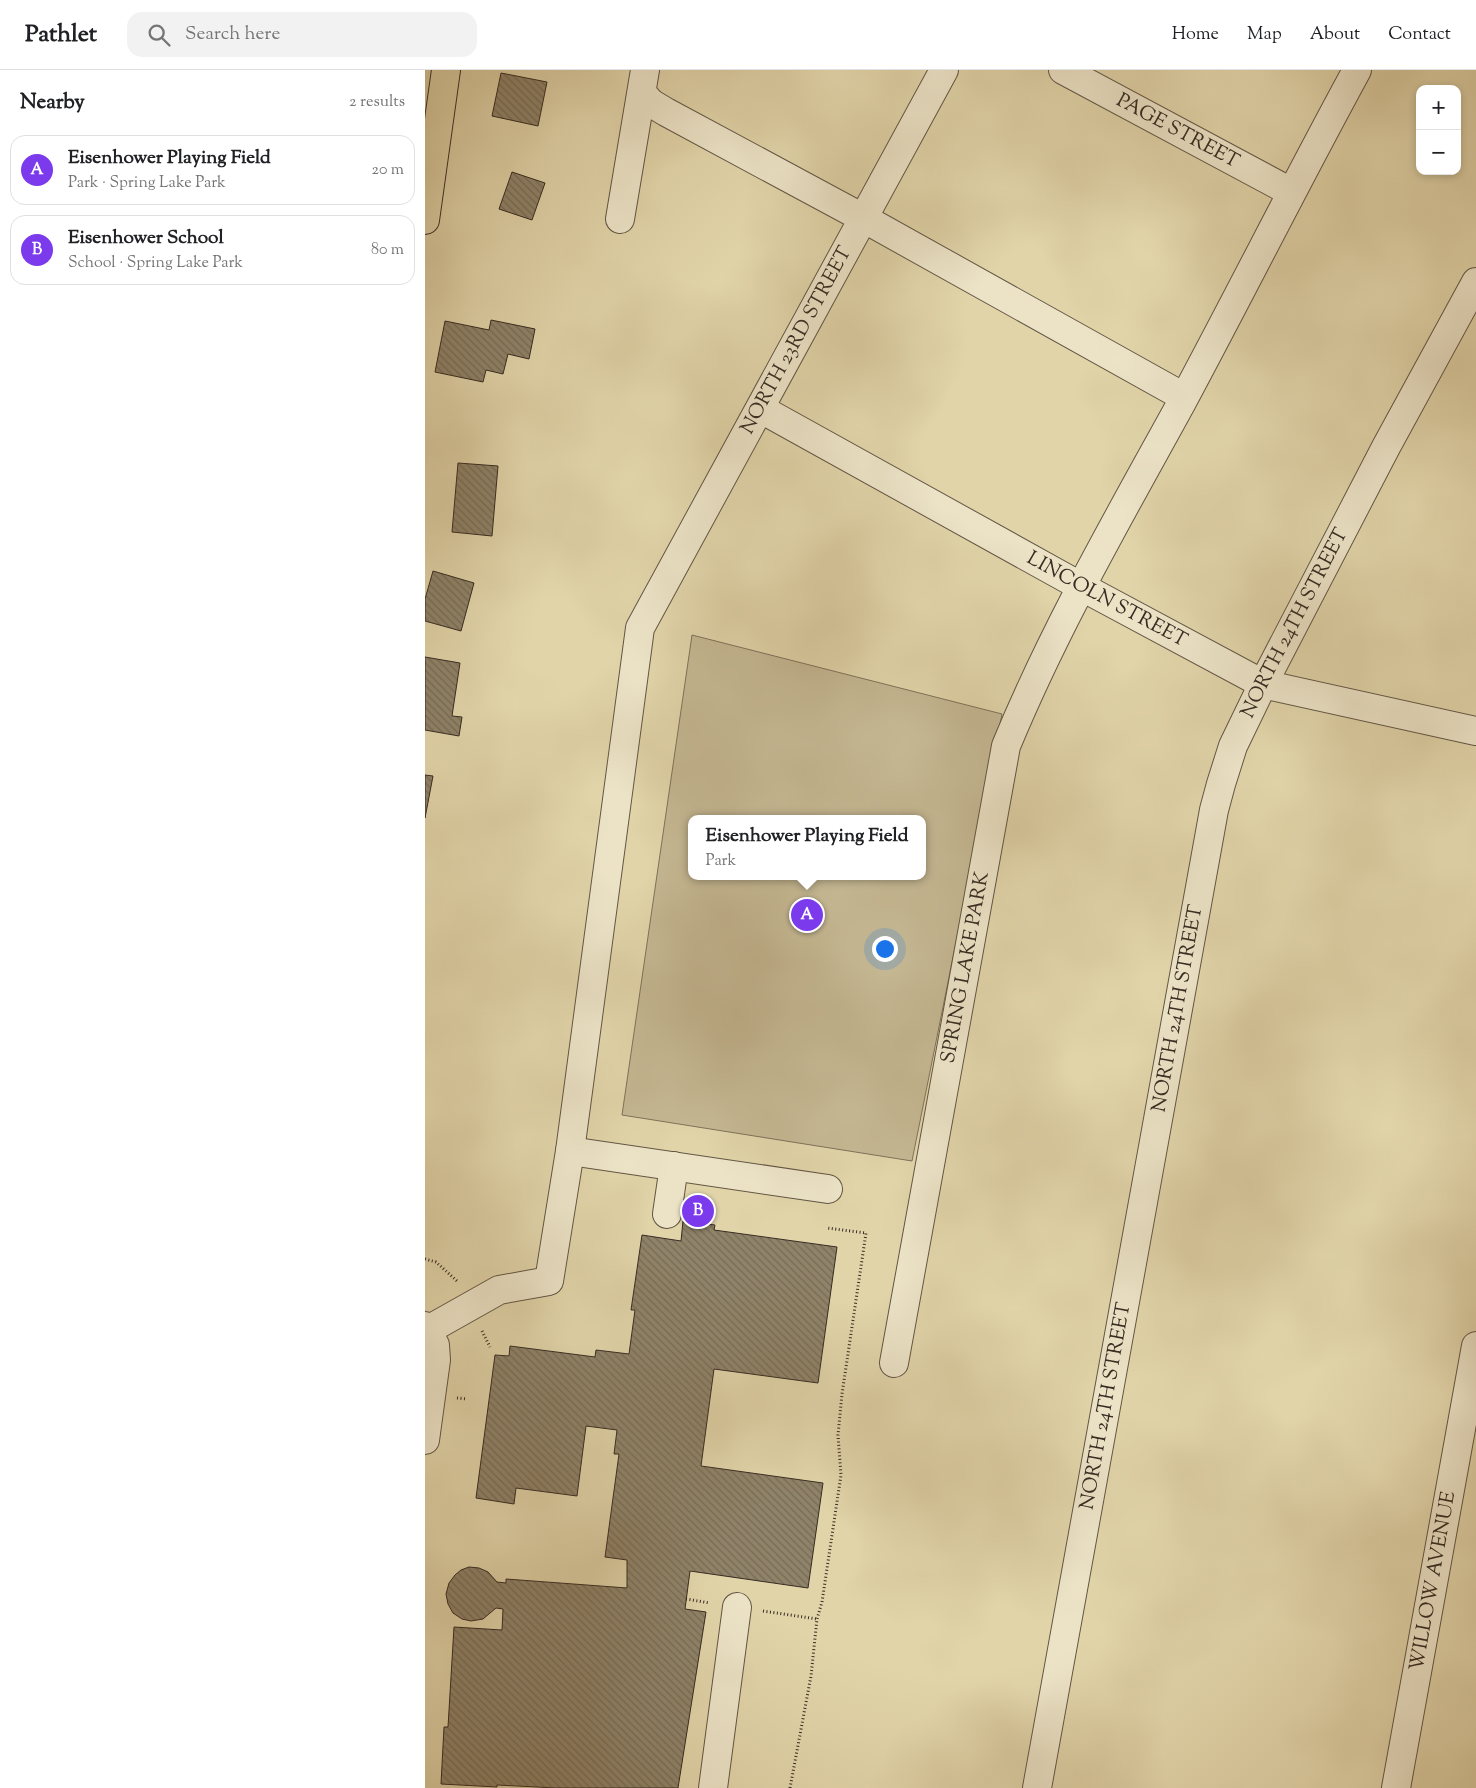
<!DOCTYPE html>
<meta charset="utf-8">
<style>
body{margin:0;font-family:"Sorts Mill Goudy",serif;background:#f2f2f2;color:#202124}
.controls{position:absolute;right:15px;top:15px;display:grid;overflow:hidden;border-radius:10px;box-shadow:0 2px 8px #0003}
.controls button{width:45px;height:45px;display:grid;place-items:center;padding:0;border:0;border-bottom:1px solid #e0e0e0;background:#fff;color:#202124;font:25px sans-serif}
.you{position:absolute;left:459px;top:878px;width:18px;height:18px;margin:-12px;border:4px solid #fff;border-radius:50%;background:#1a73e8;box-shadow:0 0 0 8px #1a73e833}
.badge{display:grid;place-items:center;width:32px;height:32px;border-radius:50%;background:#7c3aed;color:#fff;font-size:16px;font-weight:700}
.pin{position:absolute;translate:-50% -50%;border:2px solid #fff;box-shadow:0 1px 5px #0006}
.popup{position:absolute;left:263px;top:745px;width:238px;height:65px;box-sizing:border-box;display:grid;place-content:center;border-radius:10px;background:#fff;filter:drop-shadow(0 1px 4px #0005);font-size:16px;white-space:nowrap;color:#757577}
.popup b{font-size:19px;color:#202124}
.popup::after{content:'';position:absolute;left:50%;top:100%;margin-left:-10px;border:10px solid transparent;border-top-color:#fff}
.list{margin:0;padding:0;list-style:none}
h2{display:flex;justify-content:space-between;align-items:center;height:65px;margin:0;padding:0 20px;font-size:21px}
h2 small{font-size:16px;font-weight:400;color:#757577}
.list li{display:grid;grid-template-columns:32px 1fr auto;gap:15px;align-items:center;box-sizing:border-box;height:70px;margin:0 10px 10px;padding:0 10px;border:1px solid #e0e0e0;border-radius:15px}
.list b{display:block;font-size:19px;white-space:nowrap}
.list p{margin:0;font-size:16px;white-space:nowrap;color:#757577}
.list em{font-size:16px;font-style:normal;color:#757577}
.icon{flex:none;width:28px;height:28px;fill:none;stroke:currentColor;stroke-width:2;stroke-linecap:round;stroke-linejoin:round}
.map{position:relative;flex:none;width:1051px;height:1718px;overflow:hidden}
header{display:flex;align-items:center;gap:30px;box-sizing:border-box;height:70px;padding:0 25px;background:#fff;border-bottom:1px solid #e0e0e0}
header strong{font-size:24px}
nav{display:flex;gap:28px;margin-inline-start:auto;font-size:18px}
.search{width:350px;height:45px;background:#f2f2f2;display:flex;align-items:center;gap:12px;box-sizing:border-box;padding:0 18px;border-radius:15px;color:#757577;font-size:19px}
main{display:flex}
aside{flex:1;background:#fff}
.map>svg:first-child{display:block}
.park{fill:#c4b792;stroke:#7e725a;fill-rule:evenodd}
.building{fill:url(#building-back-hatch);stroke:#372c23}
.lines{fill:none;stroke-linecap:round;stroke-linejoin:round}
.minor-casing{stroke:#625644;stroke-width:30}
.major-casing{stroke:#372c23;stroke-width:30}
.path{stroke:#372c23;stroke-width:3;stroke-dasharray:1 2.5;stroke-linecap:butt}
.minor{stroke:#ece3c7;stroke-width:28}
.major{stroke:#e1d4a9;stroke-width:28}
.labels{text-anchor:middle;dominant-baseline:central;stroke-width:4.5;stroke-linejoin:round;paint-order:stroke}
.street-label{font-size:20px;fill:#372c23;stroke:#ece3c7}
</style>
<header>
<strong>Pathlet</strong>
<div class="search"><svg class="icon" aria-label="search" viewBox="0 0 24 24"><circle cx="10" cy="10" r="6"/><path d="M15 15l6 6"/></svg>Search here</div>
<nav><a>Home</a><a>Map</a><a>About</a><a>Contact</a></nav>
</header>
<main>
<aside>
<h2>Nearby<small>2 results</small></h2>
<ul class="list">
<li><span class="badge">A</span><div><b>Eisenhower Playing Field</b><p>Park · Spring Lake Park</p></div><em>20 m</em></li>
<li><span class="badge">B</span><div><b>Eisenhower School</b><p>School · Spring Lake Park</p></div><em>80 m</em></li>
</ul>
</aside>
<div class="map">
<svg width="1051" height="1718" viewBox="0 0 1051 1718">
<defs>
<pattern id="building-back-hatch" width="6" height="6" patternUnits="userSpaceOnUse" patternTransform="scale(1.25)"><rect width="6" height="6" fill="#8f8369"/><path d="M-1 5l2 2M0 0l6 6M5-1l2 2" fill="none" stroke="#766b56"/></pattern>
</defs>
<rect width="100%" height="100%" fill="#e1d4a9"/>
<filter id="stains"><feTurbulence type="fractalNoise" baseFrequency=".004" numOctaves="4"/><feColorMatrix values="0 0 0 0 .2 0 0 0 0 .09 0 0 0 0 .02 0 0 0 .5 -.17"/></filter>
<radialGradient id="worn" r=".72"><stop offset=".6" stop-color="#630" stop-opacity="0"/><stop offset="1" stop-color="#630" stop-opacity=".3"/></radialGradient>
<path class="park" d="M267,565L577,644L487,1091L197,1045ZM267,749H497V806H267Z"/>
<g class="building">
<polygon points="76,3 122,12 113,56 67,46"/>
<polygon points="87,102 120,113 107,150 74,139"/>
<polygon points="66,250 110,259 104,289 83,284 78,304 61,300 58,312 10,302 20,251 64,260"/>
<polygon points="33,393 73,396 67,466 27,462"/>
<polygon points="8,501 49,513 36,561 0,551 0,529"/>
<polygon points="0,587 35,593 27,646 37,647 34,666 0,660"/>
<polygon points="0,705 8,706 0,748"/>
<polygon points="258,1151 290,1155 289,1160 412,1177 393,1313 289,1299 276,1396 398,1413 383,1518 265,1501 260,1539 281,1542 253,1718 131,1718 72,1715 72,1717 16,1714 19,1657 23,1657 29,1557 77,1560 78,1539 71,1538 58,1549 46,1551 37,1549 28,1543 23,1534 21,1524 24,1513 30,1505 36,1500 44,1497 54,1498 63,1502 72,1512 81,1513 81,1509 202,1518 202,1490 180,1487 194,1384 189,1384 192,1360 161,1356 152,1426 91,1418 89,1434 51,1428 70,1285 84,1286 85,1276 170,1287 171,1280 204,1284 210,1240 206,1240 217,1165 256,1171"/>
</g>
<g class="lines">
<defs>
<g id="minor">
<path id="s1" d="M638,0L866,122"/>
<polyline points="217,23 226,33 241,42 438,148 759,327"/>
<polyline points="195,149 220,0"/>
<path id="s2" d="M336,339L657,517L838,614L1051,661"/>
<polyline points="145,1081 403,1119"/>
<polyline points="242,1144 249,1096"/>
<polyline points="0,1256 10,1275 11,1290 0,1370"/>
<path id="s3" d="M3,1260L74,1220L124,1211L145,1081L215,558L519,0"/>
<path id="s4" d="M469,1293L581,676C630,557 695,445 757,332C816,222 872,110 932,0"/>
<polyline points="288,1718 312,1537"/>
<path id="s5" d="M612,1718L789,740L796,714L808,676L838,614L961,377L1051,212"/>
<path id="s6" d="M971,1718L1051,1276"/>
</g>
<polyline id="major" points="0,150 21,0"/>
</defs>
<use href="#minor" class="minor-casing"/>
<use href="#major" class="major-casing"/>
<g class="path">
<polyline points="277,1150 279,1133"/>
<polyline points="0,1189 11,1192 32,1211"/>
<polyline points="57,1261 65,1277"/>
<polyline points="32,1328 42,1329"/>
<polyline points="261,1529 285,1533"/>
<polyline points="338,1541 392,1549"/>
<polyline points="365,1718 386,1606 392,1549 397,1532 416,1405 413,1365 417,1324 441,1163 402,1158"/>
</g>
<use href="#minor" class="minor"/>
<use href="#major" class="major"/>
</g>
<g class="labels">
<g class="street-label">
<text stroke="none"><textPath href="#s1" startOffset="130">PAGE STREET</textPath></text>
<text stroke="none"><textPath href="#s3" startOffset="1119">NORTH 23RD STREET</textPath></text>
<text stroke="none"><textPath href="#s2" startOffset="395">LINCOLN STREET</textPath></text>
<text stroke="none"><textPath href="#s5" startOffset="1198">NORTH 24TH STREET</textPath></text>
<text stroke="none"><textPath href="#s4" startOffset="402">SPRING LAKE PARK</textPath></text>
<text stroke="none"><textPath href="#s5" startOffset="792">NORTH 24TH STREET</textPath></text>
<text stroke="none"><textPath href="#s5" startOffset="388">NORTH 24TH STREET</textPath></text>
<text stroke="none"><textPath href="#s6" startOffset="210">WILLOW AVENUE</textPath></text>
</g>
</g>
<rect width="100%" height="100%" filter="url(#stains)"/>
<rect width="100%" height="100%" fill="url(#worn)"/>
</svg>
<div class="controls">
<button>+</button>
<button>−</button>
</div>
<div class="you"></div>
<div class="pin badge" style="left:382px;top:845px">A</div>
<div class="popup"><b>Eisenhower Playing Field</b>Park</div>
<div class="pin badge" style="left:273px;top:1141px">B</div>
</div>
</main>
